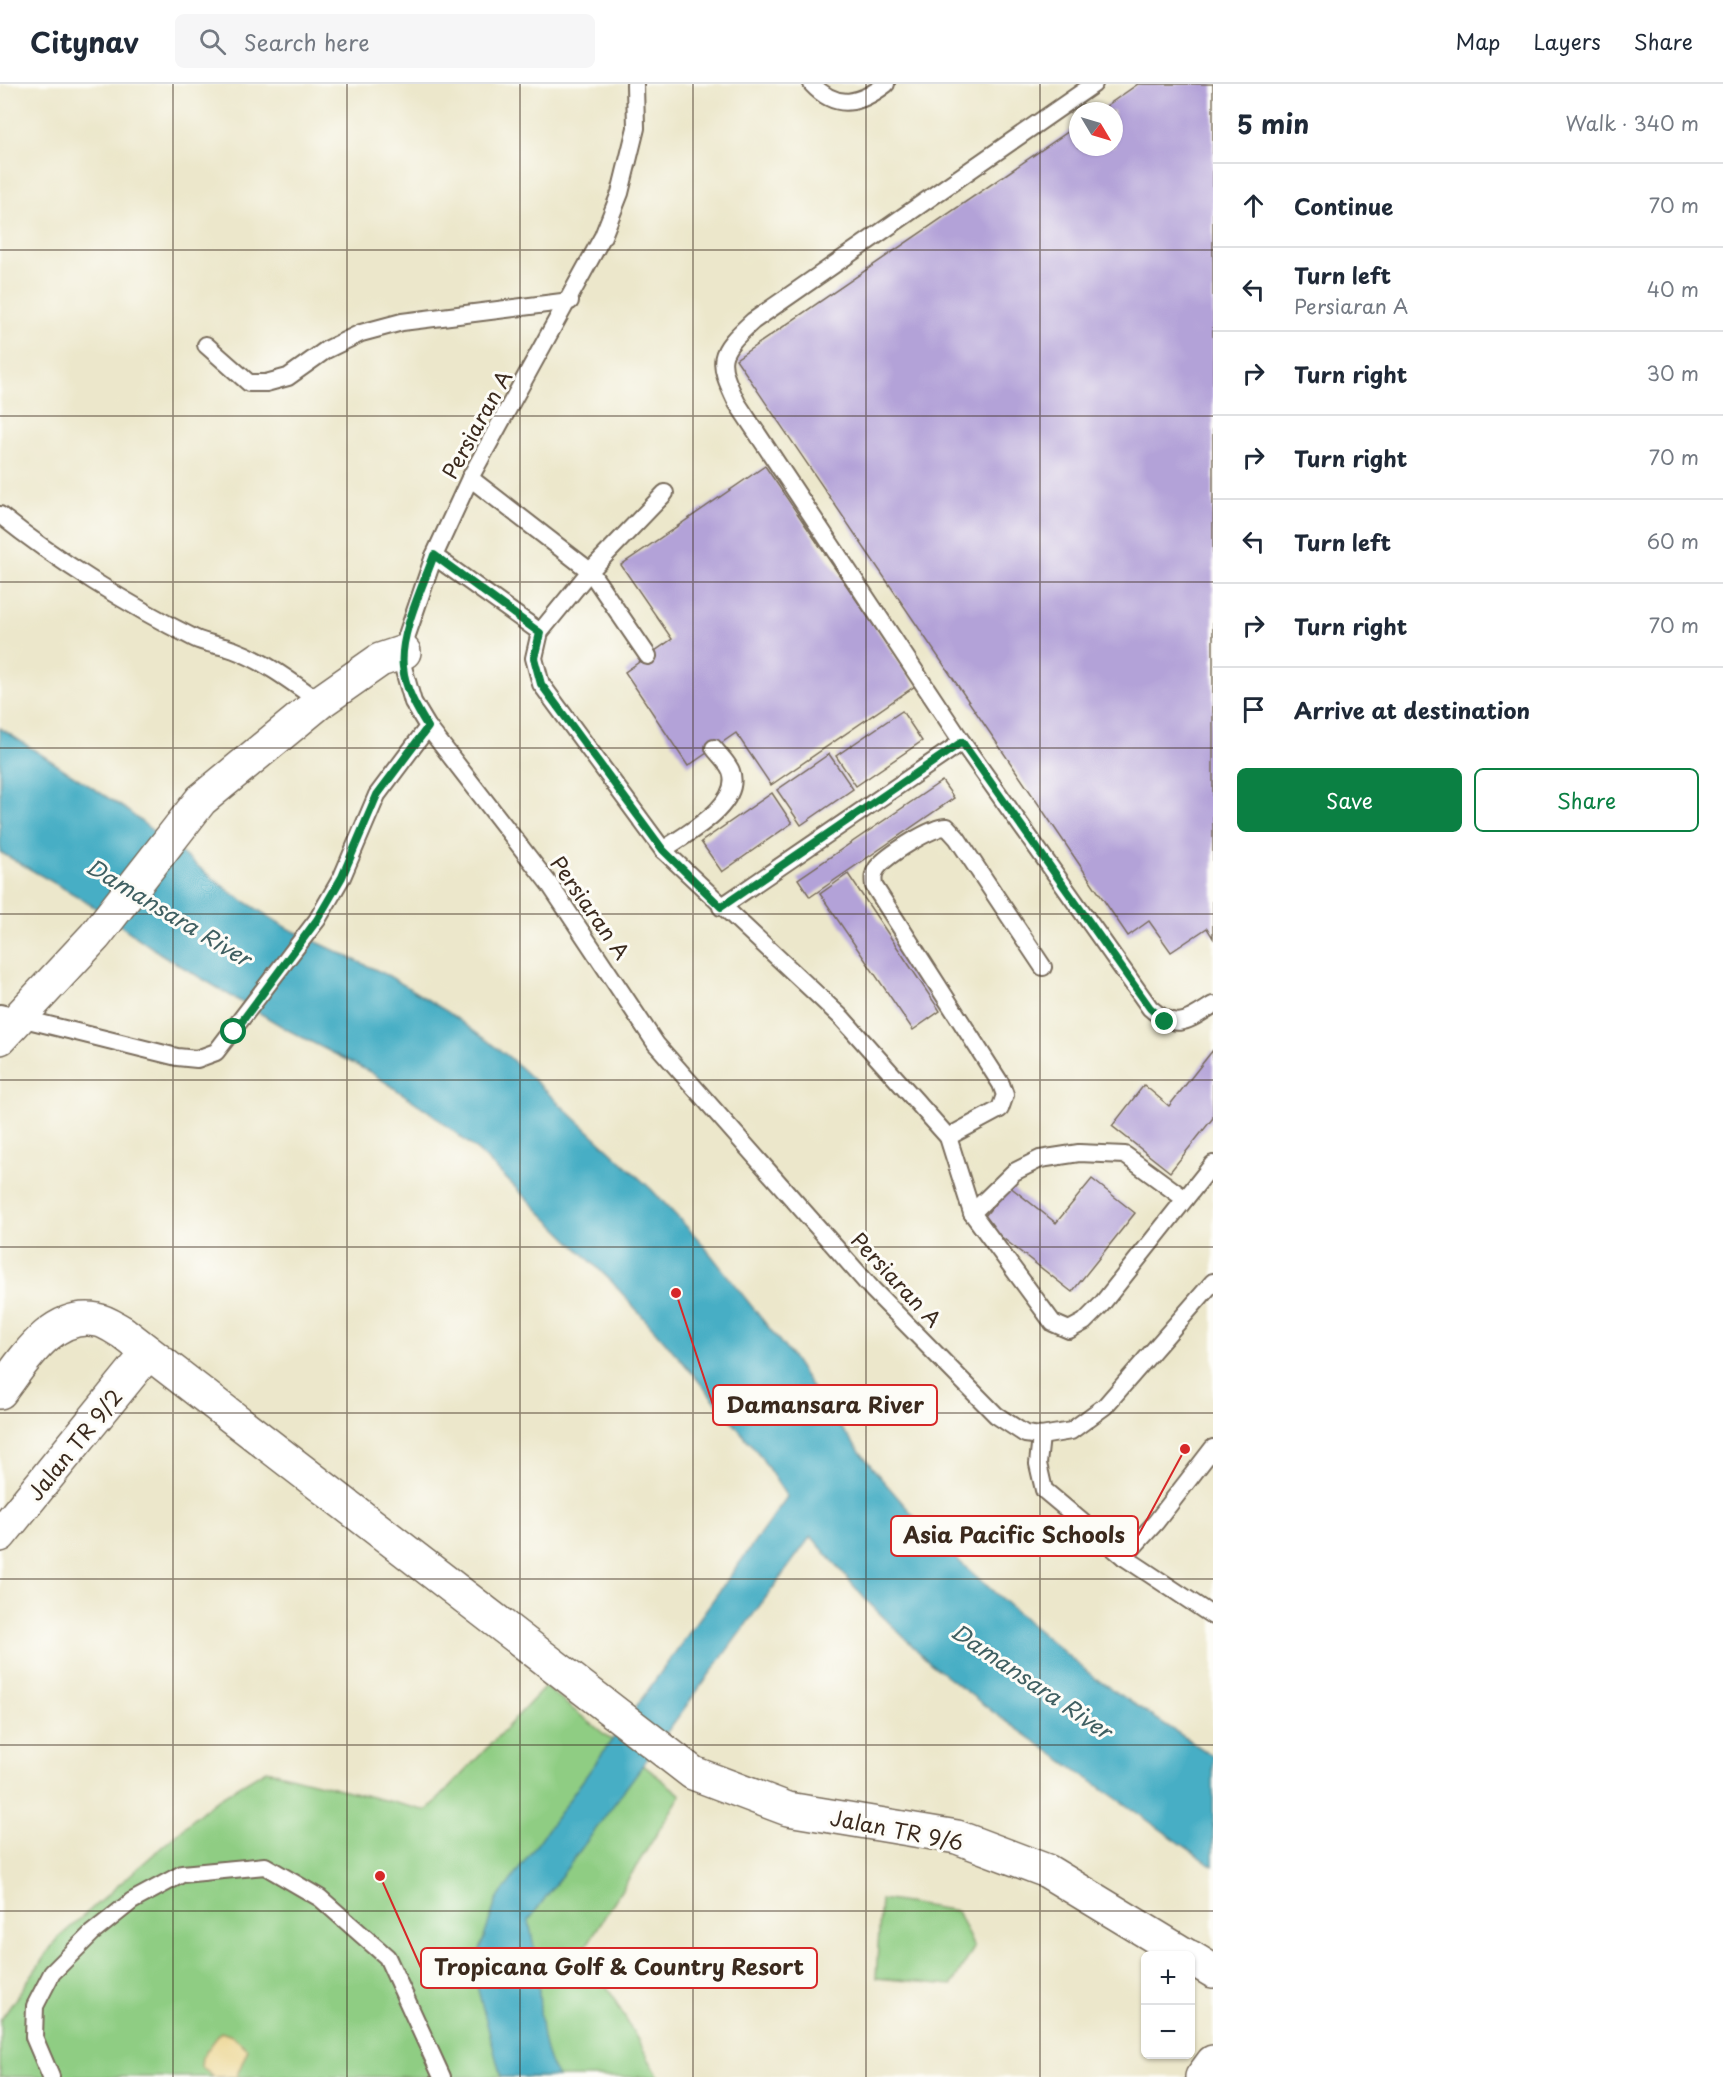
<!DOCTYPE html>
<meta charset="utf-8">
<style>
body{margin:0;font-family:"Playpen Sans",sans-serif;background:#f6f6f7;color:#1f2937}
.controls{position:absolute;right:18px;bottom:18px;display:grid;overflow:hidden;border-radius:9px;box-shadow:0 2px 4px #0004}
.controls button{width:54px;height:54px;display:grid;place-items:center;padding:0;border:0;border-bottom:2px solid #e0e1e3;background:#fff;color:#1f2937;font:30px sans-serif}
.compass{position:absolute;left:1069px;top:18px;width:54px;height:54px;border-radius:50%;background:#fff;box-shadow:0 2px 4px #0004;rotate:128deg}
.stop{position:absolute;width:18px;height:18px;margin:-14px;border:4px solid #0b8043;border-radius:50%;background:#fff}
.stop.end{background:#0b8043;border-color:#fff;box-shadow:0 2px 6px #0008}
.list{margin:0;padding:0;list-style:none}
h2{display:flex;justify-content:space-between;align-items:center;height:78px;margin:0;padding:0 24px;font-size:26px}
h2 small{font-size:20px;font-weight:400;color:#747a83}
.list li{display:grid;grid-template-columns:39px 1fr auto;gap:18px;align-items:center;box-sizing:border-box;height:84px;padding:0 24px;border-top:2px solid #e0e1e3}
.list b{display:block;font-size:22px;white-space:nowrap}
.list p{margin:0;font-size:20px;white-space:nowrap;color:#747a83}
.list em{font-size:20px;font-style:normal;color:#747a83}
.actions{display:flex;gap:12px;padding:18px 24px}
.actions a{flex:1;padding:14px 0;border:2px solid #0b8043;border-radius:9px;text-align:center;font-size:21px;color:#0b8043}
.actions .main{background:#0b8043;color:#fff}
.icon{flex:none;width:33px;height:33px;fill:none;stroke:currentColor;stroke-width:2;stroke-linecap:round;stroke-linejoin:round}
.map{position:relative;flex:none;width:1213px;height:1993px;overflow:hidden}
header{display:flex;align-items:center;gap:36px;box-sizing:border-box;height:84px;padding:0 30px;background:#fff;border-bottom:2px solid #e0e1e3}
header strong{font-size:28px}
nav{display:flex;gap:33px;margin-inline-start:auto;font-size:21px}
.search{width:420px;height:54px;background:#f6f6f7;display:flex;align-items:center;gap:15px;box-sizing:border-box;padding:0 21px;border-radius:9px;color:#747a83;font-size:22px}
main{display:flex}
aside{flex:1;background:#fff}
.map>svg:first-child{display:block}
.green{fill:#8fcd83;stroke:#657c50;stroke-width:1.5}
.sand{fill:#eeda9e;stroke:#94825e;stroke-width:1.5}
.water{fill:#46aec5;stroke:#406c72;stroke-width:1.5}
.building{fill:#b3a2d8}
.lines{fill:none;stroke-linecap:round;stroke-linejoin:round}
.service-casing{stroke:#796c5b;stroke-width:20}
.minor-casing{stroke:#796c5b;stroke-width:36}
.service{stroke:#fff;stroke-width:16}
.minor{stroke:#fff;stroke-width:33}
.route{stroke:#0b8043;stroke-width:8}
.grid{fill:none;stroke:#3b2a1e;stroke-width:1.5;stroke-opacity:0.55}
.labels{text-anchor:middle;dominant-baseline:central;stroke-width:6;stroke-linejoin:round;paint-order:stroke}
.street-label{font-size:21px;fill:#3b2a1e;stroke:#fdfcf7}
.water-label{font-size:22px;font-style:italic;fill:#3f5f61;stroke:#fdfcf7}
.leader{fill:none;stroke:#d62828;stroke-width:2}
.callout-dot{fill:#d62828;stroke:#fdfcf7;stroke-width:2}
.callout{fill:#fdfcf7;stroke:#d62828;stroke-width:2}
.callout-label{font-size:22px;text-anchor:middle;font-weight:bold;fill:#3b2a1e}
</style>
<header>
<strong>Citynav</strong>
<div class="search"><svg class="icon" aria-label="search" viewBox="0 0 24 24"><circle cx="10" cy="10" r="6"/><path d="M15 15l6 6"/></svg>Search here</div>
<nav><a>Map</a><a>Layers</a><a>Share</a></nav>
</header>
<main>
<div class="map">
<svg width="1213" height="1993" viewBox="0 0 1213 1993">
<rect width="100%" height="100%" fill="#fdfcf7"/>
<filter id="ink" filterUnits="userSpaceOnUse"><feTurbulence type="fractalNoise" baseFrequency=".0167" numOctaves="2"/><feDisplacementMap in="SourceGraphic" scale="12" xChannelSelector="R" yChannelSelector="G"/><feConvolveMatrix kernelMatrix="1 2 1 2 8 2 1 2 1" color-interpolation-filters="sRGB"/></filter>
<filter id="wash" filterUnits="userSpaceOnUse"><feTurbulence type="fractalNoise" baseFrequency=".008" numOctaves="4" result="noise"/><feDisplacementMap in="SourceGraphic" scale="24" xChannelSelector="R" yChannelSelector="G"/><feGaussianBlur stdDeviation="1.35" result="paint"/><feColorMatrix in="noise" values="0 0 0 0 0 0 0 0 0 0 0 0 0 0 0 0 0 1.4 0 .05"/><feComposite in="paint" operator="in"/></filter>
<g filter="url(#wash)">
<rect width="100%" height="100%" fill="#ece7cb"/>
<g class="green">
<polygon points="545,1603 681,1711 585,1864 659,1993 0,1993 0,1937 56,1856 213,1718 266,1686 427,1727"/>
<polygon points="881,1815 957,1827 974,1864 952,1901 876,1894"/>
</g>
<polygon class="sand" points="221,1948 232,1952 248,1965 237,1991 239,1993 214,1993 201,1983 202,1973"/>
<path class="water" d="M0,644L124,724L233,810L287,844L389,892L448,928L509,973L651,1105L700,1157L792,1273L827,1326L880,1393L934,1455L1029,1539L1096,1595L1213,1672V1782L993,1628L930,1579L866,1516L811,1452L529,1836C532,1855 537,1874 538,1892C541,1926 538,1963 558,1993H501L473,1887L496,1817L787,1413L759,1370L682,1277L612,1198L479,1068L431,1029L370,988L288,946L161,870L84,816L0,768Z"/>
<g id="blocks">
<g class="building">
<polygon points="1138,0 1213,0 1213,854 1207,844 1171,868 1149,837 1128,852 736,275 1078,41 1078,63 1114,63 1114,27 1099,27"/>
<polygon points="765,382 915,602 771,701 736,649 688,682 625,588 672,555 621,481"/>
<polygon points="902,627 922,657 856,702 836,672"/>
<polygon points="829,670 853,705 801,741 777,706"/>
<polygon points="942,697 954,714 810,813 798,795"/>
<polygon points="772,709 792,739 722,788 701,758"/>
<polygon points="848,790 940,927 913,946 820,810"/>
<polygon points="1213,966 1213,1034 1170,1088 1112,1042 1144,1001 1169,1022"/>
<polygon points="1092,1095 1135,1129 1072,1208 981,1137 1009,1102 1056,1139"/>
</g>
</g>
</g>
<g filter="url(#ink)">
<use href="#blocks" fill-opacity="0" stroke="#796c5b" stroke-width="1.5"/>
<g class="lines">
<defs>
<g id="service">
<polyline points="635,0 636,44 620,109 603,152 470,394 434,472 407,551 403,583 413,618 428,643 550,801 656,960 873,1206 996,1331 1025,1350 1041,1352 1071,1347 1105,1322 1213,1198"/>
<path d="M812,0C837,27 860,20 886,0"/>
<path d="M1094,0L753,237C717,270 716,275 737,319L962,658L1150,924C1176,947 1186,938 1213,921"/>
<polyline points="206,261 249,299 266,299 288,293 326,266 361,249 402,238 570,217"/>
<polyline points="470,394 590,487 648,572"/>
<polyline points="665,409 590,487 540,548 534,574 541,600 663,766 842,934 948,1053 972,1129 1053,1239 1069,1246 1084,1238 1101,1221 1213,1080"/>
<path d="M0,431C56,476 130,522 194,554C206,560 221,561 234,566C266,578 292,598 320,618"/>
<polyline points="434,472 540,548"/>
<path d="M663,766C685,750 743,721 731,687C728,679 719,671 714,664"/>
<polyline points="721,823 962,658"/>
<polyline points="0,929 177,973 197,975 216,968 317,836 342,793 377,711 428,643"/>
<path d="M948,1053L1000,1025L1005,1011L1001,1000L874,802C873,794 873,790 877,784C886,772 934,741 947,743L957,754L1043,883"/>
<polyline points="972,1129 1014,1088 1040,1075 1079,1069 1125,1071 1185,1115"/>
<polyline points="1041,1352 1038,1380 1044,1406 1124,1473 1213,1532"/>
<polyline points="1124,1473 1156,1438 1213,1364"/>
<polyline points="51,1993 34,1953 35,1922 52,1889 92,1849 132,1817 182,1790 265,1782 320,1814 387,1873 442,1993"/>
</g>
<g id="minor">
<polyline points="0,954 95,852 201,716 320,618 380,576 404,568"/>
<path d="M0,1308C23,1278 52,1227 97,1236C105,1237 115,1244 122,1248L693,1689L788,1725L957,1753L1047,1787L1187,1872"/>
<polyline points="0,1451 148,1269"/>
<polyline points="1190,1873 1213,1887"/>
<polyline points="1202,1993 1213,1978"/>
</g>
</defs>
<use href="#service" class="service-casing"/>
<use href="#minor" class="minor-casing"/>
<use href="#service" class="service"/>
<use href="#minor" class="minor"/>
</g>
</g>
<g class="lines" filter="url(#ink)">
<path class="route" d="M234,948L317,836L342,793L377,711L428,643C417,625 405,605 403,583C399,551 423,502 434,471L540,549L534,574L541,600L663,766L721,823L962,658L1150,924L1165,938"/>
</g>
<path class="grid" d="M173,0V1993M347,0V1993M520,0V1993M693,0V1993M866,0V1993M1040,0V1993M0,166H1213M0,332H1213M0,498H1213M0,664H1213M0,830H1213M0,996H1213M0,1163H1213M0,1329H1213M0,1495H1213M0,1661H1213M0,1827H1213"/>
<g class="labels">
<g class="street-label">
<text transform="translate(476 340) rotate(-61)">Persiaran A</text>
<text transform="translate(591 823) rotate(55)">Persiaran A</text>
<text transform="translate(897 1195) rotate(47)">Persiaran A</text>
<text transform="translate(74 1360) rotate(-51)">Jalan TR 9/2</text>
<text transform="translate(897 1745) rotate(11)">Jalan TR 9/6</text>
</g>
<g class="water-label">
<text transform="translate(169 827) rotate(31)">Damansara River</text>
<text transform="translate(1032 1596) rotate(34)">Damansara River</text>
</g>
</g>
<path class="leader" d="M676 1209L713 1321M1185 1365L1138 1452M380 1792L421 1884"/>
<g class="callout-dot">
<circle cx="676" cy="1209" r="6"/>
<circle cx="1185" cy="1365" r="6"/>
<circle cx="380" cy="1792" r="6"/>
</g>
<g class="callout">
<rect x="713" y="1301" width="224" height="40" rx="6"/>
<rect x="891" y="1432" width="247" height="40" rx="6"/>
<rect x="421" y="1864" width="396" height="40" rx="6"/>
</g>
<g class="callout-label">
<text x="825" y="1329">Damansara River</text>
<text x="1014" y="1459">Asia Pacific Schools</text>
<text x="619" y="1891">Tropicana Golf &amp; Country Resort</text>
</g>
</svg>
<div class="controls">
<button>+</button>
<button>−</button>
</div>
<svg class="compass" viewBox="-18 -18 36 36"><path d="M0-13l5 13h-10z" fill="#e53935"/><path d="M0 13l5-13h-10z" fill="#747a83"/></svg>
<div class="stop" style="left:234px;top:948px"></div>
<div class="stop end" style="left:1165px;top:938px"></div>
</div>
<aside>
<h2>5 min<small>Walk · 340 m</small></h2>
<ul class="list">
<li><svg class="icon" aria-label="ahead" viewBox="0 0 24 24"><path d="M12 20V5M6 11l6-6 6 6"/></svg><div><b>Continue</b></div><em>70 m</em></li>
<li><svg class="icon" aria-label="left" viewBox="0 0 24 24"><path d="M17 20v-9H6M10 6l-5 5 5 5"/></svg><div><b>Turn left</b><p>Persiaran A</p></div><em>40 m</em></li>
<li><svg class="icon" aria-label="right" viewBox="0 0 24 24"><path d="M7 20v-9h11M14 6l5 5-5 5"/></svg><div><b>Turn right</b></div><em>30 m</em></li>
<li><svg class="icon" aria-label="right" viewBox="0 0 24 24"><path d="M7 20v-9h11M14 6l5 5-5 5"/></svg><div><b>Turn right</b></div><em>70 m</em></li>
<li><svg class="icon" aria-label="left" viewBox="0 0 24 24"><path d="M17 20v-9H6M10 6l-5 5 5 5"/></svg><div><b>Turn left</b></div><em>60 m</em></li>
<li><svg class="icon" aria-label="right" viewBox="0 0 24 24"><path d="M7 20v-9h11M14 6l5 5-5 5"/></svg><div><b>Turn right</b></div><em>70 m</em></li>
<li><svg class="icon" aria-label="arrive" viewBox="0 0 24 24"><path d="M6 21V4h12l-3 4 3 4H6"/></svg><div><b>Arrive at destination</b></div></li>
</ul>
<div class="actions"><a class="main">Save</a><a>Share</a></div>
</aside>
</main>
